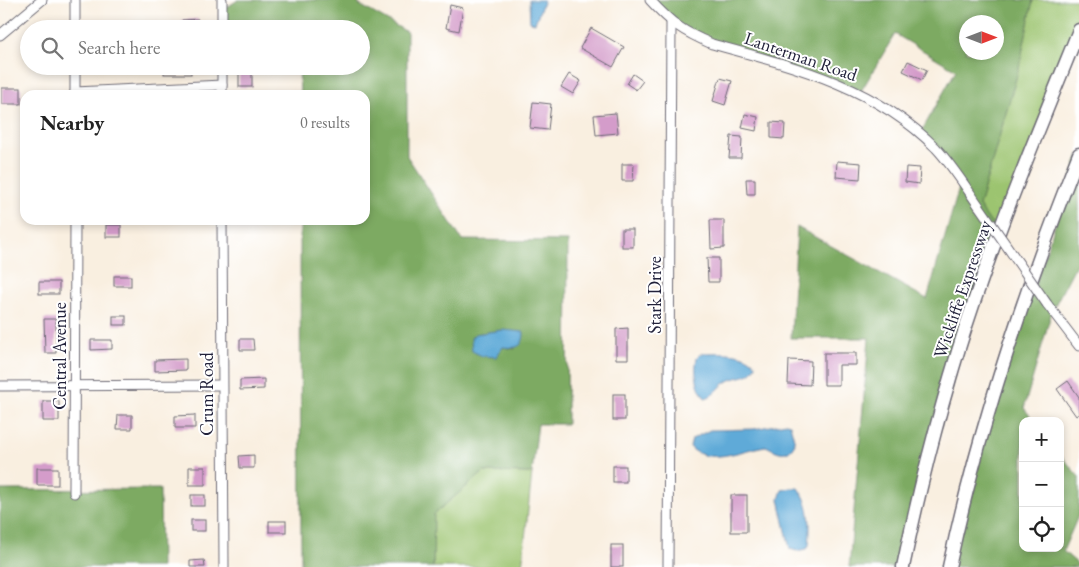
<!DOCTYPE html>
<meta charset="utf-8">
<style>
body{margin:0;font-family:"EB Garamond",serif;background:#f2f2f2;color:#222}
.controls{position:absolute;right:15px;bottom:15px;display:grid;overflow:hidden;border-radius:10px;box-shadow:0 2px 8px #0003}
.controls button{width:45px;height:45px;display:grid;place-items:center;padding:0;border:0;border-bottom:1px solid #e0e0e0;background:#fff;color:#222;font:25px sans-serif}
.compass{position:absolute;left:959px;top:15px;width:45px;height:45px;border-radius:50%;background:#fff;box-shadow:0 2px 8px #0003;rotate:90deg}
.list{margin:0;padding:0;list-style:none}
h2{display:flex;justify-content:space-between;align-items:center;height:65px;margin:0;padding:0 20px;font-size:21px}
h2 small{font-size:16px;font-weight:400;color:#767676}
.icon{flex:none;width:28px;height:28px;fill:none;stroke:currentColor;stroke-width:2;stroke-linecap:round;stroke-linejoin:round}
.map{position:relative;flex:none;width:1079px;height:567px;overflow:hidden}
.search{position:absolute;background:#fff;box-shadow:0 2px 8px #0003;left:20px;top:20px;width:350px;height:55px;display:flex;align-items:center;gap:12px;box-sizing:border-box;padding:0 18px;border-radius:28px;color:#767676;font-size:19px}
.panel{position:absolute;background:#fff;box-shadow:0 2px 8px #0003;left:20px;top:90px;width:350px;height:135px;border-radius:15px}
.map>svg:first-child{display:block}
.green{fill:#9cc470;stroke:#5f7356}
.forest{fill:#7daa62;stroke:#50664e;fill-rule:evenodd}
.water{fill:#5faad8;stroke:#40668a}
.building{fill:#d49cca}
.lines{fill:none;stroke-linecap:round;stroke-linejoin:round}
.minor-casing{stroke:#6d6a75;stroke-width:11}
.highway-casing{stroke:#6d6a75;stroke-width:15}
.minor{stroke:#fff;stroke-width:9}
.highway{stroke:#fff;stroke-width:12}
.minor-bridge-casing{stroke:#6d6a75;stroke-width:11;stroke-linecap:butt}
.minor-bridge{stroke:#fff;stroke-width:9}
.labels{text-anchor:middle;dominant-baseline:central;stroke-width:4;stroke-linejoin:round;paint-order:stroke}
.street-label{font-size:18px;fill:#22223b;stroke:#fff}
</style>
<div class="map">
<svg width="1079" height="567" viewBox="0 0 1079 567">
<rect width="100%" height="100%" fill="#fff"/>
<filter id="ink" filterUnits="userSpaceOnUse"><feTurbulence type="fractalNoise" baseFrequency=".02" numOctaves="2"/><feDisplacementMap in="SourceGraphic" scale="10" xChannelSelector="R" yChannelSelector="G"/><feConvolveMatrix kernelMatrix="1 2 1 2 8 2 1 2 1" color-interpolation-filters="sRGB"/></filter>
<filter id="wash" filterUnits="userSpaceOnUse"><feTurbulence type="fractalNoise" baseFrequency=".0096" numOctaves="4" result="noise"/><feDisplacementMap in="SourceGraphic" scale="20" xChannelSelector="R" yChannelSelector="G"/><feGaussianBlur stdDeviation="1.12" result="paint"/><feColorMatrix in="noise" values="0 0 0 0 0 0 0 0 0 0 0 0 0 0 0 0 0 1.4 0 .05"/><feComposite in="paint" operator="in"/></filter>
<g filter="url(#wash)">
<rect width="100%" height="100%" fill="#f9efe0"/>
<g class="green">
<polygon points="1033,0 1079,0 1079,30 999,235 979,206 1019,68"/>
<polygon points="484,472 532,473 522,567 433,567 433,514"/>
</g>
<g class="forest">
<path d="M238,0H360L358,4L407,32V156L462,240L568,241L567,424H538L532,473L484,472L434,514L433,567H301L300,220H365V95H300L299,66H361V29H222V10ZM503,330L515,349L503,347L475,334Z"/>
<path d="M650,0H1033L1019,68L979,206L999,235L975,298L903,567H849L869,338H791L797,227L927,299L961,181L920,134L956,70L895,34L860,93L696,37ZM966,22H996V52H966Z"/>
<polygon points="1079,154 1079,259 1052,311 1024,408 1034,421 1023,421 1023,548 1060,548 1060,454 1079,477 1079,514 1063,551 1079,565 1079,567 949,567 964,494"/>
<polygon points="160,489 161,567 0,567 0,490"/>
</g>
<g class="water">
<polygon points="529,0 544,0 535,23 530,22"/>
<path d="M503,330L524,332C524,347 517,349 503,347L496,357L482,356L472,351L471,338L475,334Z"/>
<path d="M702,353C719,353 745,350 756,365C752,379 737,375 727,382C718,387 715,396 705,398C696,386 694,371 697,357Z"/>
<path d="M786,423L790,424L795,443C787,458 778,452 766,446C743,449 709,467 690,447L692,439L710,430L754,429Z"/>
<path d="M791,488H798C811,502 811,526 809,545L807,549L797,551L790,549L779,499L782,490Z"/>
</g>
<g id="blocks">
<g class="building">
<polygon points="450,5 463,8 459,31 446,28"/>
<polygon points="198,19 198,29 182,29 182,20"/>
<polygon points="591,28 624,47 613,67 580,48"/>
<polygon points="908,61 927,70 922,80 903,71"/>
<rect x="164" y="66" width="27" height="8"/>
<rect x="239" y="66" width="13" height="21"/>
<polygon points="569,74 581,81 573,94 561,87"/>
<polygon points="633,74 643,81 636,90 627,84"/>
<polygon points="720,78 732,81 725,105 713,101"/>
<rect x="2" y="88" width="19" height="16"/>
<polygon points="533,102 551,104 548,130 530,128"/>
<polygon points="616,113 618,133 596,135 594,115"/>
<polygon points="745,114 758,117 756,131 742,128"/>
<polygon points="771,122 785,123 784,139 771,138"/>
<polygon points="731,136 742,137 741,158 729,158"/>
<polygon points="837,161 861,163 860,179 836,177"/>
<polygon points="622,164 634,164 633,181 622,181"/>
<polygon points="906,167 920,168 919,184 905,182"/>
<polygon points="746,179 755,179 755,194 747,194"/>
<polygon points="710,220 724,220 724,248 711,249"/>
<rect x="106" y="225" width="15" height="12"/>
<rect x="622" y="229" width="11" height="18"/>
<polygon points="707,258 719,258 719,282 708,282"/>
<rect x="114" y="276" width="17" height="10"/>
<rect x="39" y="282" width="20" height="12"/>
<rect x="113" y="316" width="13" height="9"/>
<polygon points="44,319 56,319 56,353 45,353"/>
<polygon points="628,328 628,359 616,359 616,329"/>
<polygon points="240,339 253,339 254,350 240,350"/>
<polygon points="91,340 112,340 112,349 91,350"/>
<polygon points="824,353 856,353 856,365 839,365 839,385 824,385"/>
<polygon points="186,359 186,370 155,371 155,360"/>
<polygon points="789,360 811,361 810,385 788,384"/>
<polygon points="264,379 264,389 240,390 240,380"/>
<polygon points="1068,381 1079,397 1079,414 1076,416 1057,389"/>
<rect x="613" y="394" width="12" height="26"/>
<rect x="43" y="401" width="16" height="20"/>
<polygon points="118,415 132,415 132,429 117,429"/>
<polygon points="195,415 195,428 175,428 175,416"/>
<polygon points="254,455 254,468 240,468 239,456"/>
<rect x="613" y="466" width="13" height="16"/>
<rect x="189" y="467" width="16" height="18"/>
<rect x="37" y="468" width="21" height="17"/>
<rect x="191" y="495" width="14" height="11"/>
<rect x="731" y="495" width="16" height="37"/>
<rect x="191" y="520" width="14" height="11"/>
<rect x="269" y="521" width="17" height="11"/>
<rect x="611" y="545" width="12" height="22"/>
<polygon points="204,560 205,567 190,567 190,561"/>
</g>
</g>
</g>
<g filter="url(#ink)">
<use href="#blocks" fill-opacity="0" stroke="#6d6a75" stroke-width="1"/>
<g class="lines">
<defs>
<g id="minor">
<polyline points="75,0 75,29"/>
<path d="M650,0C672,24 682,31 712,44C793,66 875,86 936,148C952,165 965,186 979,206"/>
<polyline points="222,29 222,0"/>
<polyline points="0,35 42,0"/>
<polyline points="75,66 75,95"/>
<polyline points="222,66 222,95"/>
<polyline points="75,92 222,85"/>
<polyline points="222,220 224,567"/>
<polyline points="1047,304 1079,346"/>
<polyline points="0,386 222,385"/>
<polyline points="74,493 75,220"/>
<polyline points="668,567 671,23"/>
</g>
<g id="highway">
<path d="M903,567C922,476 945,387 975,299C1006,208 1043,119 1079,30"/>
<path d="M949,567C979,425 1025,289 1079,154"/>
</g>
</defs>
<use href="#minor" class="minor-casing"/>
<use href="#highway" class="highway-casing"/>
<use href="#minor" class="minor"/>
<use href="#highway" class="highway"/>
<defs>
<polyline id="minor-bridge" points="979,206 1047,304"/>
</defs>
<use href="#minor-bridge" class="minor-bridge-casing"/>
<use href="#minor-bridge" class="minor-bridge"/>
</g>
</g>
<g class="labels">
<g class="street-label">
<text transform="translate(801 56) rotate(19)">Lanterman Road</text>
<text transform="translate(962 289) rotate(-71)">Wickliffe Expressway</text>
<text transform="translate(654 295) rotate(-90)">Stark Drive</text>
<text transform="translate(59 356) rotate(-90)">Central Avenue</text>
<text transform="translate(206 394) rotate(-90)">Crum Road</text>
</g>
</g>
</svg>
<div class="controls">
<button>+</button>
<button>−</button>
<button><svg class="icon" aria-label="locate" viewBox="0 0 24 24"><circle cx="12" cy="12" r="6"/><path d="M12 2v4M12 18v4M2 12h4M18 12h4"/></svg></button>
</div>
<svg class="compass" viewBox="-18 -18 36 36"><path d="M0-13l5 13h-10z" fill="#e53935"/><path d="M0 13l5-13h-10z" fill="#767676"/></svg>
<div class="search"><svg class="icon" aria-label="search" viewBox="0 0 24 24"><circle cx="10" cy="10" r="6"/><path d="M15 15l6 6"/></svg>Search here</div>
<section class="panel">
<h2>Nearby<small>0 results</small></h2>
<ul class="list">
</ul>
</section>
</div>
